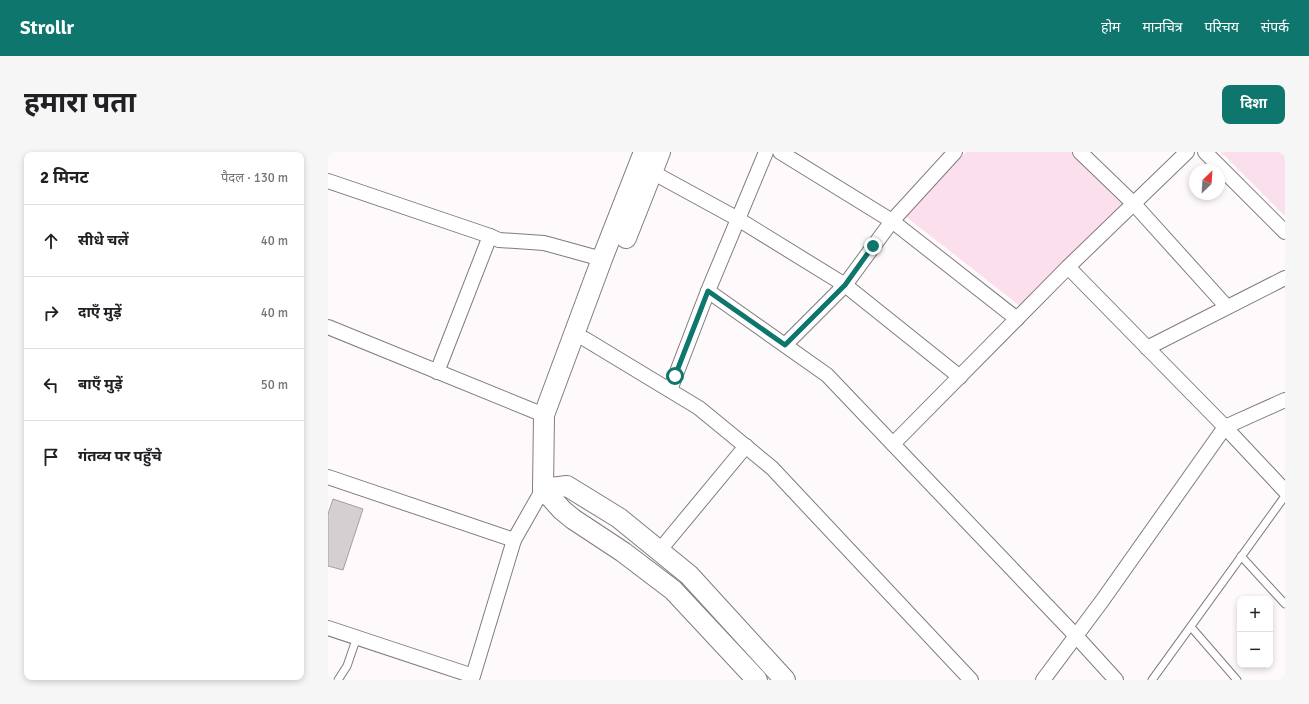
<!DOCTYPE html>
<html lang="hi">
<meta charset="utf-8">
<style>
body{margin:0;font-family:Signika,"Noto Sans Devanagari",sans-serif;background:#f6f6f6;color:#202124}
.controls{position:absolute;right:12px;bottom:12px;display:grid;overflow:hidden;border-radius:8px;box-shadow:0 2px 6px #0003}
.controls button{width:36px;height:36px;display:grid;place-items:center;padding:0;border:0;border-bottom:1px solid #e0e0e0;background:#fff;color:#202124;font:20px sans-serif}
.compass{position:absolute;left:861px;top:12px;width:36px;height:36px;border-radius:50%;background:#fff;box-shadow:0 2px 6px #0003;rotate:25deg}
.stop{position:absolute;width:12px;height:12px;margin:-9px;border:3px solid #0f766e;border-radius:50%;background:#fff}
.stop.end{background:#0f766e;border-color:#fff;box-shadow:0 1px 4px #0008}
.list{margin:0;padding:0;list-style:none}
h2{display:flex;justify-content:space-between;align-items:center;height:52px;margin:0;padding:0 16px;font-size:17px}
h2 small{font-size:13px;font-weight:400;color:#757577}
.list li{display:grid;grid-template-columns:26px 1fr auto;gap:12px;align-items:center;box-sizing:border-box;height:72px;padding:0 16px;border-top:1px solid #e0e0e0}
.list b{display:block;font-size:15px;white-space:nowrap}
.list em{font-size:13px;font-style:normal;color:#757577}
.icon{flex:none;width:22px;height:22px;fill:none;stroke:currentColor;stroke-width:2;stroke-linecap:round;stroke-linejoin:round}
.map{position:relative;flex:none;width:957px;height:528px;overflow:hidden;border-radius:8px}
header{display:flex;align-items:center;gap:24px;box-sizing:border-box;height:56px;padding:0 20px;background:#0f766e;color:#fff}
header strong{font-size:19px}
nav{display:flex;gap:22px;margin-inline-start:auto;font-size:14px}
.intro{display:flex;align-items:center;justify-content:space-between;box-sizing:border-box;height:96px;padding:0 24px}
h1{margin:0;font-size:28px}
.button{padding:10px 18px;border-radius:8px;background:#0f766e;color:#fff;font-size:14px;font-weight:700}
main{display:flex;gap:24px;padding:0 24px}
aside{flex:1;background:#fff;border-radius:8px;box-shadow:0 2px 6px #0003}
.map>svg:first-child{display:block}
.green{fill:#fcdfed}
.building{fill:#d4d0d2;stroke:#a39fa1}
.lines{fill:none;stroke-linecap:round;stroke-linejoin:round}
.lane-casing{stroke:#807c7e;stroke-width:9}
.street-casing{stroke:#807c7e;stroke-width:16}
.secondary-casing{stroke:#807c7e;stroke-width:22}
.lane{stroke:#fff;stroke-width:7}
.street{stroke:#fff;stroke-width:14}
.secondary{stroke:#fff;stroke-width:20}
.route{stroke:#0f766e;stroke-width:5}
</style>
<header>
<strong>Strollr</strong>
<nav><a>होम</a><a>मानचित्र</a><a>परिचय</a><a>संपर्क</a></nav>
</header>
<div class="intro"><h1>हमारा पता</h1><a class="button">दिशा</a></div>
<main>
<aside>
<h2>2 मिनट<small>पैदल · 130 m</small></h2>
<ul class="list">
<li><svg class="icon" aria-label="ahead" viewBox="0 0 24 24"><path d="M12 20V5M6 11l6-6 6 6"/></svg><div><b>सीधे चलें</b></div><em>40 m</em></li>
<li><svg class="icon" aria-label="right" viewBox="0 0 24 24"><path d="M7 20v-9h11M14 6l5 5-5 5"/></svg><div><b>दाएँ मुड़ें</b></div><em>40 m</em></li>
<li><svg class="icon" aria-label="left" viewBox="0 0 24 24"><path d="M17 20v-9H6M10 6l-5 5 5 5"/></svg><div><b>बाएँ मुड़ें</b></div><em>50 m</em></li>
<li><svg class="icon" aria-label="arrive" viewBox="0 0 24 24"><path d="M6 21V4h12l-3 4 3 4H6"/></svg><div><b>गंतव्य पर पहुँचे</b></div></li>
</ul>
</aside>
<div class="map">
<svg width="957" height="528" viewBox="0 0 957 528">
<rect width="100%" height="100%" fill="#fefafc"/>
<g class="green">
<polygon points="638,0 743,0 796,51 692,154 577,64"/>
<polygon points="893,0 957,0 957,64"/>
</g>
<polygon class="building" points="5,347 35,357 15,418 0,414 0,362"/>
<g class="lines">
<defs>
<g id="lane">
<polyline points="913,404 957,452"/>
<polyline points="863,475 909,528"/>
<polyline points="10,528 19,514 29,485"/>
<polyline points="824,528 957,344"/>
</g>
<g id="street">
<polyline points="452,0 564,69 689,167"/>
<polyline points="752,0 806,52 899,155"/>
<polyline points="877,0 957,80"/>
<polyline points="324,20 410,67 517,133 632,225"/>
<polyline points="0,29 162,84 171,88 216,91 274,107"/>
<polyline points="740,115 897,275 957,339"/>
<polyline points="380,139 499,223 748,484 788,528"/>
<polyline points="0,175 216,263"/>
<polyline points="257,187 371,256 444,316 643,528"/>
<polyline points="457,193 517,133 564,69 627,0"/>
<polyline points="819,196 957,126"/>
<polyline points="109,220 162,84"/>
<polyline points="342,238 380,139 438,0"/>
<polyline points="565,292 740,115 859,0"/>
<polyline points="0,325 186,388 215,337"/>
<polyline points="331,399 418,294"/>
<polyline points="0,476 145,524 186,388"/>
<polyline points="715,528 774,449 897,275 957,248"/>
</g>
<g id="secondary">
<polyline points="316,0 274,107 216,263 215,337 234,358 245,367 295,400 345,438 429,528"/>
<polyline points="298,86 332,0"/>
<polyline points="215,337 239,334 291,366 361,423 457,528"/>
</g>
</defs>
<use href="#lane" class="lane-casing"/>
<use href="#street" class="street-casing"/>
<use href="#secondary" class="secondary-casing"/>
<use href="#lane" class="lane"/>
<use href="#street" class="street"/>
<use href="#secondary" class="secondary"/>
</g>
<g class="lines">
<polyline class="route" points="347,224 380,139 457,193 517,133 545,94"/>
</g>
</svg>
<div class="controls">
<button>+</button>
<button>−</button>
</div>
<svg class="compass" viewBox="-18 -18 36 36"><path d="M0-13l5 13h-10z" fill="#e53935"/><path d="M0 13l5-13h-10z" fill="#757577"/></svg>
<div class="stop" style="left:347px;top:224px"></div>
<div class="stop end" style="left:545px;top:94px"></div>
</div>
</main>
